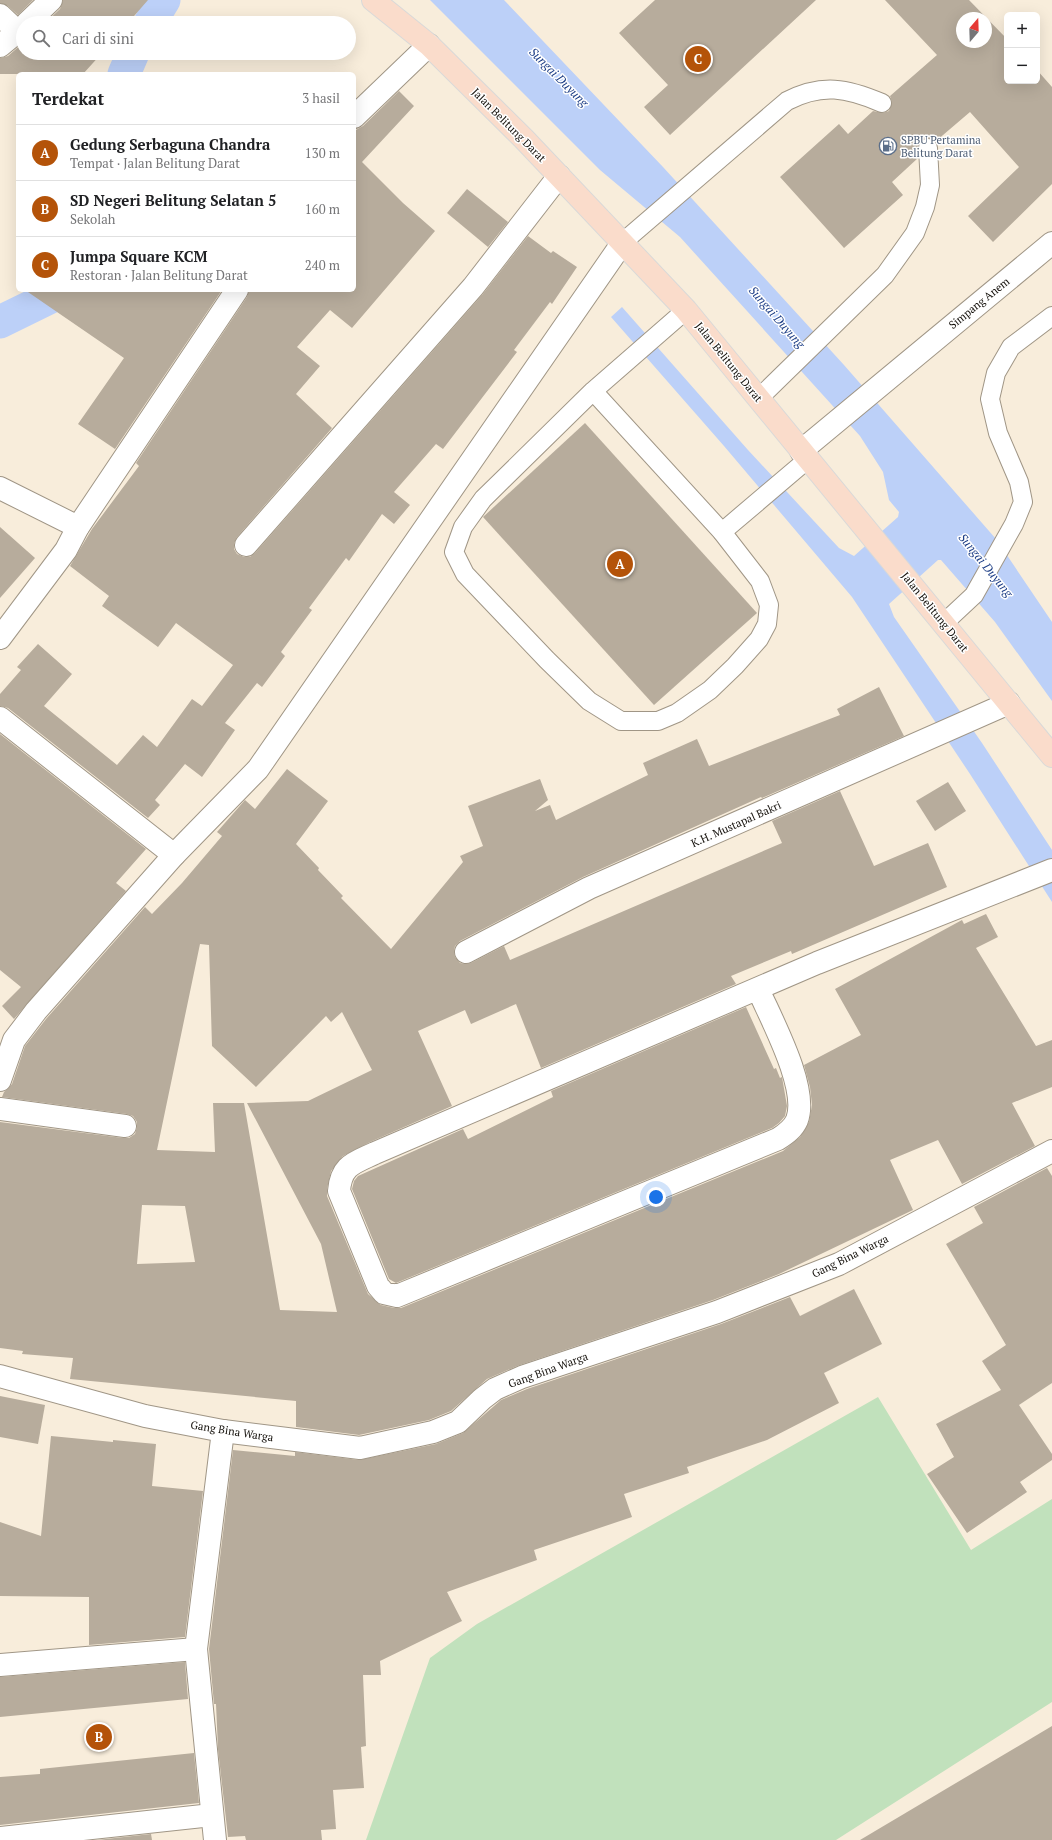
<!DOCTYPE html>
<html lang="id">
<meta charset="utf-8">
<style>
body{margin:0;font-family:"PT Serif",serif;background:#f6f6f6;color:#202124}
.controls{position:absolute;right:12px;top:12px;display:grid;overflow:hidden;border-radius:6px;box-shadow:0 4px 16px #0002}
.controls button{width:36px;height:36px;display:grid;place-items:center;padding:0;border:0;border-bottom:1px solid #e0e0e0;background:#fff;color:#202124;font:20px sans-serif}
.compass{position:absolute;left:956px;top:12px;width:36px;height:36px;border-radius:50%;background:#fff;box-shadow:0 4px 16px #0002;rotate:19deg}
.you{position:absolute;left:656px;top:1197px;width:14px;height:14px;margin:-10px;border:3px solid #fff;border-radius:50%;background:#1a73e8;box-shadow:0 0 0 6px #1a73e833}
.badge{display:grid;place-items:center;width:26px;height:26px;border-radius:50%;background:#b45309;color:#fff;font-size:13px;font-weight:700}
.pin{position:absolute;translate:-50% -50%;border:2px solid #fff;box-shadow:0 1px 4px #0006}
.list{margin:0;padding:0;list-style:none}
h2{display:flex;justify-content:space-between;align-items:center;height:52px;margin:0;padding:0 16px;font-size:17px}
h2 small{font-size:13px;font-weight:400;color:#757577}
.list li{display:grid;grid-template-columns:26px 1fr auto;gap:12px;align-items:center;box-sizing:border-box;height:56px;padding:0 16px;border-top:1px solid #e0e0e0}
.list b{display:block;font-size:15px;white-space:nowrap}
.list p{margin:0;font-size:13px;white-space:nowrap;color:#757577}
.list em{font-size:13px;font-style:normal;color:#757577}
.icon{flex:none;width:22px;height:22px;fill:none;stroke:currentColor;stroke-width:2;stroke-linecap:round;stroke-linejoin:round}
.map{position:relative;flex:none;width:1052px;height:1840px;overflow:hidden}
.search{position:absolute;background:#fff;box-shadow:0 4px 16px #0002;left:16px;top:16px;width:340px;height:44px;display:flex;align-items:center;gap:10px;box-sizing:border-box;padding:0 14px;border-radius:22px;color:#757577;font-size:15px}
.panel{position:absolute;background:#fff;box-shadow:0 4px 16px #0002;left:16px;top:72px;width:340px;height:220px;border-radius:6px}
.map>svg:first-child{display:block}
.green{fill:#c1e1bc}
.water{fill:#bcd0f8}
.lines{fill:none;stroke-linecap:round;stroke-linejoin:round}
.canal{stroke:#bcd0f8;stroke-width:33}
.building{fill:#b7ac9c;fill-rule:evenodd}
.service-casing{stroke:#a09686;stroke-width:20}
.minor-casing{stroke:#a09686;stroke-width:24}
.tertiary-casing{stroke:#a09686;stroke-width:24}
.primary-casing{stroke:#d9d9d8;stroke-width:24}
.service{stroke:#fff;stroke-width:18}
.minor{stroke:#fff;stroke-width:22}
.tertiary{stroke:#fff;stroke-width:22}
.primary{stroke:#fadccb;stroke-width:22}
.labels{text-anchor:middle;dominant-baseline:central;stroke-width:3;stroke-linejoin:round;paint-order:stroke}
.street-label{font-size:11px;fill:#14100b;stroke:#fff}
.service-label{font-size:11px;fill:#4e5e75;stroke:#fff;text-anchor:start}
.water-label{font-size:12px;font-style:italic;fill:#1b3c85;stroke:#fff}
</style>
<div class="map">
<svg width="1052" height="1840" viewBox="0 0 1052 1840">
<rect width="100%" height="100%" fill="#f8eddb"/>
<polygon class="green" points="878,1397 971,1550 1052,1499 1052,1702 836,1840 366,1840 430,1658 477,1624"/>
<polygon class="water" points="430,0 504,0 663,167 844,365 996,539 1052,622 1052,701 995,622 941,560 938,560 889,604 894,617 982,743 1052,850 1052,902 970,774 852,597 724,446 611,317 622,307 748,450 839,548 854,556 898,517 899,512 889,500 883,472 860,436 680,237 600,170"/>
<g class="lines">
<g class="canal">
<polyline points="150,23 164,0"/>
<polyline points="124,74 133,53"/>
<polyline points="0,322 53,296 58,290"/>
</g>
</g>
<g class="building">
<polygon points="0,0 33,0 18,15 8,6 0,3"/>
<polygon points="63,0 148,0 128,23 45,23 60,9"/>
<polygon points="655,0 816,0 670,135 644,107 668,85 619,33"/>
<path d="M885,0H969L1007,39V81H1037V70L1052,87V184L993,242L968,216L1019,167L970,112L936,141L928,138L922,139L919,144L918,158L892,182L903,195L844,248L780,177L839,124L848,134L873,111L883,113L889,111L892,102L890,96L937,55ZM962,18H986V42H962Z"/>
<polygon points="23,43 23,53 102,53 83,74 0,74 0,58 8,56"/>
<polygon points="399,91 414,106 362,162 403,203 435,231 352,328 330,310 297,347 320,366 296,394 332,428 237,537 234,543 234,549 237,554 244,557 250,557 255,553 482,295 528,236 551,253 553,251 577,267 552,304 550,302 514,350 517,352 443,449 436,444 394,492 410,505 394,524 382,514 349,561 346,558 309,608 312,610 281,652 285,656 262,687 257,683 225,723 235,730 202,777 185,764 155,800 160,805 148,818 8,708 0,706 0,694 21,670 17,667 38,644 72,674 44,706 117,765 143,735 157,747 192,699 202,706 233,665 176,623 158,647 102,606 109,596 70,566 92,529 139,466 136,463 247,297 249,290 354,290 354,131 363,126"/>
<polygon points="467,189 508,222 488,247 447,213"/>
<polygon points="25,290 222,290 115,449 78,424 124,358"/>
<polygon points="585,423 757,613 654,705 483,517"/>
<polygon points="0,527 35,558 0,598"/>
<path d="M879,687L904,736L762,798L761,797L583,877L460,941L455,946L454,951L455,957L460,963L465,964L471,963L504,946L510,960L782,843L772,821L840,791L874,866L928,843L947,887L792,954L791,951L731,976L736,984L541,1068L516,1004L471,1024L465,1010L418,1031L452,1106L370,1142L343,1156L331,1171L327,1189V1196L368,1294L381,1305L394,1308H401L783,1151L800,1137L809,1122L812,1105L810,1087L804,1065L861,1035L835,989L962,920L964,924L986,914L998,937L976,948L1036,1046L1052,1040V1087L1012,1103L1035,1146L962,1184L938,1140L890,1160L913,1210L779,1274L713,1300L517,1366L487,1379L451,1411L429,1420L359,1435L296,1427V1401L70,1379L73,1358L22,1354L23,1351L0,1348V1122L123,1138H129L135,1134L137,1127V1122L133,1116L127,1114L2,1097L4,1092L12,1084L25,1046L46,1019L145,907L152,914L182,883L222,836L217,832L245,800L255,809L287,769L328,801L296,844L319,868L318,870L343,896L341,898L391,949L463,862L460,856L483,846L468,806L540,779L548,800L535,811L550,805L556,820L648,775L643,763L697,739L709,766L840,715L837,709ZM200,944L209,945L212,1046L256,1087L326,1016L331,1022L342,1012L372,1070L308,1101L247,1103L321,1244L337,1312L280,1310L244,1103H213L215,1152L157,1150ZM142,1205L185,1206L195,1262L137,1264Z"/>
<polygon points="0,734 146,849 116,883 126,891 14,1019 2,1006 21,987 0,970"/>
<polygon points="948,782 966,811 935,831 916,801"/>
<polygon points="746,1007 774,1069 776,1068 780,1078 782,1077 787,1106 785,1116 779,1123 772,1128 396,1283 389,1279 352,1189 354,1181 358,1176 463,1129 468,1139 553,1097 551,1091"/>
<polygon points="1047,1168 1052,1176 1052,1383 1019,1405 1052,1454 1052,1460 1020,1482 1027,1492 967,1533 927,1474 954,1457 936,1424 1001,1390 982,1361 1006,1345 946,1244 983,1223 974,1207"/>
<polygon points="854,1289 882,1344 824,1373 839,1403 767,1440 687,1467 689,1473 624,1494 632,1517 534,1550 537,1560 447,1592 462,1621 380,1661 381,1675 363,1675 366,1746 361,1747 364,1788 333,1790 336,1829 321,1830 322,1840 246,1840 245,1836 228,1837 218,1749 216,1704 214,1704 209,1649 233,1450 295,1456 295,1452 359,1460 436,1444 463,1433 501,1400 527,1389 721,1324 790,1297 800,1316"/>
<polygon points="0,1396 45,1405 38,1444 0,1437"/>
<polygon points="51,1436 113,1442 113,1440 156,1444 152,1486 203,1491 185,1637 89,1645 89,1597 0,1596 0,1522 41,1536"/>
<polygon points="185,1662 188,1699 0,1717 0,1677"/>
<polygon points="1052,1726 1052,1840 860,1840"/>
<polygon points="194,1753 199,1803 0,1825 0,1777 40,1774 40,1769"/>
<polygon points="151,1834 152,1840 97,1840"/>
</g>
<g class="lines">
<defs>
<g id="service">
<path d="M623,242L787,101C822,83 847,88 882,103"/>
<polyline points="593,391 722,532 760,581 769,605 767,624 759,639 735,666 710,690 677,713 658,721 621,721 589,701 547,660 465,574 454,552 463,527 483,499 593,391 686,310"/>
<polyline points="758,399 885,275 915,233 925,207 930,185 928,148"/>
<polyline points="722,532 808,459"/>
<polyline points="944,623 974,595 1014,524 1023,502 1019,482 998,433 990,399 996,373 1011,347 1052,316"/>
</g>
<g id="minor">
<polyline points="0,15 18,32"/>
<polyline points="27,23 51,0"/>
<polyline points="0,46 23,27"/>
<polyline points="354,117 429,45"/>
<polyline points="0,488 78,527"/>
<polyline points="246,545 473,287 559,176"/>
<polyline points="0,638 66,550 78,527 237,290"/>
<polyline points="0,718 174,855"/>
<polyline points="466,952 589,888 1009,703"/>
<path d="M758,989C771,1019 809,1088 797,1120C793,1129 786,1134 778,1139L397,1296L384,1293L378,1286L339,1191C341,1165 354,1163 375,1153L817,963L1052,870"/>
<polyline points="0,1080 14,1040 36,1011 174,855 258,769 623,242"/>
<polyline points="0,1109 125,1126"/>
<polyline points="0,1376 145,1416 223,1431 360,1448 433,1432 458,1422 482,1399 495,1389 522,1377 717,1312 839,1264 1052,1151"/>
<polyline points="0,1665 196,1649"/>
<polyline points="0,1838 212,1815"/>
<polyline points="215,1840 196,1649 223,1431"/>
</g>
<polyline id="tertiary" points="801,451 1052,243"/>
<polyline id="primary" points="373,0 429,45 524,139 686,310 1052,756"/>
</defs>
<use href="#service" class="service-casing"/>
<use href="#minor" class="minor-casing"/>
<use href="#tertiary" class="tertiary-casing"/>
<use href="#primary" class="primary-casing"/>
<use href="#service" class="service"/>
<use href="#minor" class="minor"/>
<use href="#tertiary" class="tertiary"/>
<use href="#primary" class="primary"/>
</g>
<defs>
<symbol id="fuel-ring" viewBox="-11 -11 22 22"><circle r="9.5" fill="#fff" stroke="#5c6f8a" stroke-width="1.5"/><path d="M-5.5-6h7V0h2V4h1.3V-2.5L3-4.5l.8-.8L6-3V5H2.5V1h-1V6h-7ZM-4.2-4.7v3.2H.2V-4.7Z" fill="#5c6f8a"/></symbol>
</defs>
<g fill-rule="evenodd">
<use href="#fuel-ring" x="878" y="136" width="20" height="20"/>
</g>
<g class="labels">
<g class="street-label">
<text transform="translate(509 125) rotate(45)">Jalan Belitung Darat</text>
<text transform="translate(979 303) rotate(-39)">Simpang Anem</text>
<text transform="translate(729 362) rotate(51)">Jalan Belitung Darat</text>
<text transform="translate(935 612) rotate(51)">Jalan Belitung Darat</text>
<text transform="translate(736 824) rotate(-24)">K.H. Mustapal Bakri</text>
<text transform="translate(850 1256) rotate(-26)">Gang Bina Warga</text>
<text transform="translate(548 1370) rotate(-20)">Gang Bina Warga</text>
<text transform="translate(232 1431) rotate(9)">Gang Bina Warga</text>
</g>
<g class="service-label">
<text x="901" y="140">SPBU Pertamina<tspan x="901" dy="13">Belitung Darat</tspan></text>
</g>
<g class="water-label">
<text transform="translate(559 77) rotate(45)">Sungai Duyung</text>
<text transform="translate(777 317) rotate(49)">Sungai Duyung</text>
<text transform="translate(986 565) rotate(51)">Sungai Duyung</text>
</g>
</g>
</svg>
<div class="controls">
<button>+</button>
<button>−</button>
</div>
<svg class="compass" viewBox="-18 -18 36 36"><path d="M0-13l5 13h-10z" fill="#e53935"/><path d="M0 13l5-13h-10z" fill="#757577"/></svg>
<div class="you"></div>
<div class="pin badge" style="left:620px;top:564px">A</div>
<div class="pin badge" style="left:99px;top:1737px">B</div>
<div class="pin badge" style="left:698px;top:59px">C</div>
<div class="search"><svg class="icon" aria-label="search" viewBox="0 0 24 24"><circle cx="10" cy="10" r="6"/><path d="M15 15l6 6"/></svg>Cari di sini</div>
<section class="panel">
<h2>Terdekat<small>3 hasil</small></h2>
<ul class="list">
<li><span class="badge">A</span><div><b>Gedung Serbaguna Chandra</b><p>Tempat · Jalan Belitung Darat</p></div><em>130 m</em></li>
<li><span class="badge">B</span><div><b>SD Negeri Belitung Selatan 5</b><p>Sekolah</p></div><em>160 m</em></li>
<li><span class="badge">C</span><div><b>Jumpa Square KCM</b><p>Restoran · Jalan Belitung Darat</p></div><em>240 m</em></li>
</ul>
</section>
</div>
